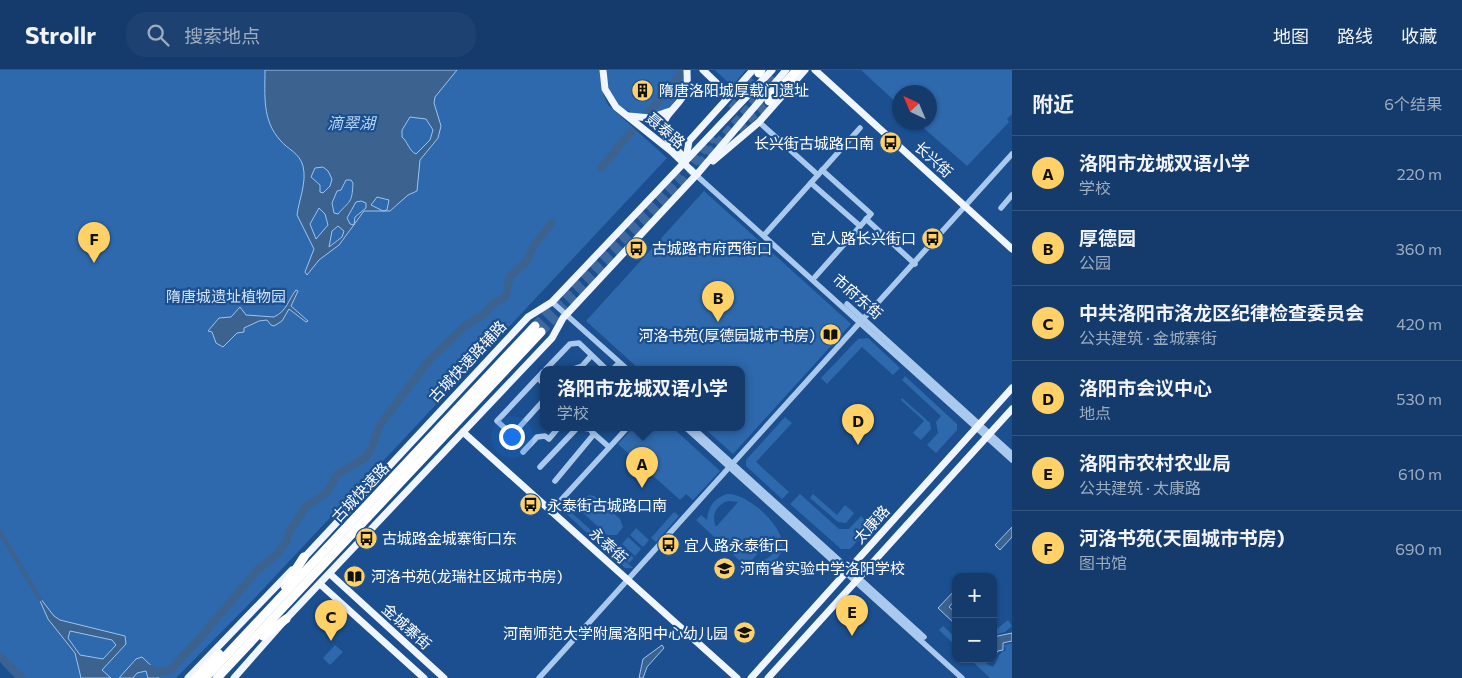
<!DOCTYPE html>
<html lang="zh">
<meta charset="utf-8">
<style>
body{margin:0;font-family:Commissioner,"Noto Sans SC",sans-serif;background:#1d4271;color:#f1f3f6}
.controls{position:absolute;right:15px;bottom:15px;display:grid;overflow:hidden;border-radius:10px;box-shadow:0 1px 4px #0004}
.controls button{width:45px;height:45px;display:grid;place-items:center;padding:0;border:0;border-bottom:1px solid #33557e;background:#143b6b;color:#f1f3f6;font:25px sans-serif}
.compass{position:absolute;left:892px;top:15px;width:45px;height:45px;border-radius:50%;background:#143b6b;box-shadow:0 1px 4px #0004;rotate:316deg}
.you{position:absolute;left:511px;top:366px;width:18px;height:18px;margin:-12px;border:4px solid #fff;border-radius:50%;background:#1a73e8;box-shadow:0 0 0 8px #1a73e833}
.badge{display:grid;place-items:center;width:32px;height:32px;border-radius:50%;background:#ffd166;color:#111;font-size:16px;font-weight:700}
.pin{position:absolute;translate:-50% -41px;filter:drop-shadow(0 1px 2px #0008)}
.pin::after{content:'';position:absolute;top:26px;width:18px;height:15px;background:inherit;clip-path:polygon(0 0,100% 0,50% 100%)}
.popup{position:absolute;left:540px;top:296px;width:205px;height:65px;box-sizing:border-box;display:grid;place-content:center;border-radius:10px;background:#143b6b;filter:drop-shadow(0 1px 4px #0005);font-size:16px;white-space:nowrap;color:#9dadc1}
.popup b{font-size:19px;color:#f1f3f6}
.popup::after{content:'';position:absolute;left:50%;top:100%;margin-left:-10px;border:10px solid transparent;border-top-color:#143b6b}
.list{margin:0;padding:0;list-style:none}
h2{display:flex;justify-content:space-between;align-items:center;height:65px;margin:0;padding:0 20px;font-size:21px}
h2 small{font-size:16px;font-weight:400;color:#9dadc1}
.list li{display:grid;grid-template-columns:32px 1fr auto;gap:15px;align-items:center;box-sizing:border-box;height:75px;padding:0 20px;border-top:1px solid #33557e}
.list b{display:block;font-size:19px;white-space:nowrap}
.list p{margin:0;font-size:16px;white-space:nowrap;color:#9dadc1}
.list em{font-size:16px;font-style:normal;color:#9dadc1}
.icon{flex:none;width:28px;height:28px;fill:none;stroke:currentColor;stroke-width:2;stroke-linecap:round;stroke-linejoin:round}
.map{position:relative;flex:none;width:1012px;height:608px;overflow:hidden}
header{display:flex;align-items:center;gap:30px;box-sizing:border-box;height:70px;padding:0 25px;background:#143b6b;border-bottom:1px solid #33557e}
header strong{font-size:24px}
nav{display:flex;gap:28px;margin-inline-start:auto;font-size:18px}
.search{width:350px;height:45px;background:#1d4271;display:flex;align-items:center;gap:12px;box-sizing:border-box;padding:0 18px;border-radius:20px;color:#9dadc1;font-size:19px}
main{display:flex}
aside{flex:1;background:#143b6b}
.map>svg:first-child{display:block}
.green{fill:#2e69ad;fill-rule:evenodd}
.water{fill:#3c6290;stroke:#9cc4f0;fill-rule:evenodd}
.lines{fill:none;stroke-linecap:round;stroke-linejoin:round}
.canal{stroke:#3c6290;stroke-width:4.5}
.river{stroke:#3c6290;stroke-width:8}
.highway-tunnel{stroke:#3d69a0;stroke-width:9;stroke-dasharray:9 4.5;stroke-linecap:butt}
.minor{stroke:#a9c9ee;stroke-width:5.5}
.major{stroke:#f0f6ff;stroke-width:7}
.highway{stroke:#fff;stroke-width:9}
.labels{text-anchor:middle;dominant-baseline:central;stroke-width:4.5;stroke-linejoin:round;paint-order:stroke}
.poi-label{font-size:15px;fill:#fff;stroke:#1b4f8f;text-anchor:start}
.street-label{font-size:15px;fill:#fff;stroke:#1b4f8f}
.park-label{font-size:15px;fill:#cfe3fa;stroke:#1b4f8f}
.water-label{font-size:16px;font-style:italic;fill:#b5d3f5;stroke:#1b4f8f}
</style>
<header>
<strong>Strollr</strong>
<div class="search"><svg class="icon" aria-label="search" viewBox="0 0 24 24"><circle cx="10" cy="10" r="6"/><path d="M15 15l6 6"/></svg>搜索地点</div>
<nav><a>地图</a><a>路线</a><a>收藏</a></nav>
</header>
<main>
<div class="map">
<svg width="1012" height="608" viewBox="0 0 1012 608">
<rect width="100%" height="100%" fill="#1b4f8f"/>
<g class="green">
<polygon points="0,0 600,0 602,21 608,35 667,88 252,531 176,608 15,608 0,592"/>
<path d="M607,0H685C681,67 601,53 607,0Z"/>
<polygon points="715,0 746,0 732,16"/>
<polygon points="861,0 1012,0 1012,44 1007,49 1009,52 967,96 918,53 929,52 929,22 899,22 899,35"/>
<polygon points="704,121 851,254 733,384 703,357 741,357 741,299 639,299 586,251"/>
<polygon points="868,268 900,298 893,305 862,277 827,314 821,308 858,269"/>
<polygon points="905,306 957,354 957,360 936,383 927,375 938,363 936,352 941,346 902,310"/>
<polygon points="902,328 930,353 931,359 921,370 913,363 924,351 901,330"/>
<polygon points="785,347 792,353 756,392 789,422 782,429 746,396 746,390"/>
<polygon points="634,357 672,357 720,401 693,430 686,424 680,430 618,374"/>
<path d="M727,424C747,422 787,458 782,479C779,491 766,499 758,508L696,450L701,445L707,450C708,437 714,428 727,424ZM728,431L738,432L716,457C711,445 716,435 728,431ZM774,465C781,481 768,494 752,490Z"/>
<polygon points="800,424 839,459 849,459 861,446 871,456 850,479 841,479 790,434"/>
<polygon points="813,424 837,445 845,435 854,443 846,453 838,452 810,428"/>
<polygon points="589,425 594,426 620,449 623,457 617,465 607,465 581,441 580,433"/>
<polygon points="563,435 633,498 625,498 560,438"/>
<polygon points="674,442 679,446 656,472 651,468"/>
<polygon points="636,458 649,470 643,477 630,465"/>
<polygon points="628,467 641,479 635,486 622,474"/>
<polygon points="620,475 634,488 629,493 615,480"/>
<polygon points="1008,550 1012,556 1005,562 993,565 993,562"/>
<polygon points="943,556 956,568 956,576 939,560"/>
<path d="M1012,573V608H990L970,589H983L987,594L993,597C998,591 997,583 1006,580L1004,575Z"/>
<polygon points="335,575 343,582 330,595 323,588"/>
</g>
<g class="water">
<path d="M265,0H457L435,27L434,33L441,56L438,68L420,90L417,121L408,125L390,141H364L339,175L319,190L307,205L305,202L314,179L297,145C299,129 307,113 303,96C299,82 288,80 280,70C262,50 265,25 265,0ZM410,47L426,49L433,60L430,70L416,84C409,81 408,72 402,67V60ZM323,97L328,101L332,109L330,116L323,123L320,122V115L311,107L315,98ZM346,110H351L353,113C352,134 350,130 338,144L334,143L332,133L337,121L341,120ZM377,127L389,130L387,140L383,141L371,135ZM361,131L366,133V138L355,147L354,155L350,154L347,148L356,132ZM319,138L325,144L328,155L316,169L310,154ZM338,156L344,161L342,167L329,177L332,161Z"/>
<path d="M296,220L298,221L291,236L308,251L306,252L289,239L282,251L274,256L271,255L267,250L259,251L244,258V262L237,263L223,277L216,273L212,262L208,261L219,248L231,247L240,237L246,245L274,247C287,241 288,230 296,220Z"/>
<polygon points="1012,457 1012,467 1000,480 995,475"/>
<polygon points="956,519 956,529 949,537 956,543 956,561 952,557 955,554 938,538"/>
<path d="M37,524L54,546L60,550L125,566L126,574L102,600L111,608H81L75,583L48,549ZM70,561L112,570L116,575L103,589L80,585L68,568Z"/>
<polygon points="1012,563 1012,571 1003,573 1003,580 998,581 993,587 993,567"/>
<polygon points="662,575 664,578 647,597 643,608 639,608 643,589"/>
<polygon points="142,587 160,604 158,608 148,608 146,601 137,603 133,608 119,608 136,589"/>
</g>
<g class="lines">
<polyline class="canal" points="0,462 40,529"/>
<g class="river">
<polyline points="650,41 680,5"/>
<polyline points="601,98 631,62"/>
<polyline points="0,586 22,608"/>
<polyline points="151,599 158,603 170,600 205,562 257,500 275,486 287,471 289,462 305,437 327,422 337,404 365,388 372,377 379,356 430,289 466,255 485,243 492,234 506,226 510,206 526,192 534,175 552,153"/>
</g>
<g class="highway-tunnel">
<polyline points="732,39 759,3"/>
<polyline points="738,59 769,31"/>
<polyline points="693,93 713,66"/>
<polyline points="535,256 681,105"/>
<polyline points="541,262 697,97 775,8"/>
</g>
<g class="minor">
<polyline points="759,52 818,105"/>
<polyline points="696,105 1012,390"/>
<polyline points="811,113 860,156"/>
<polyline points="1001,138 1012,125"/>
<polyline points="866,149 915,194"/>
<polyline points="766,163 860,58"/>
<polyline points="815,207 871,144 822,100"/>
<polyline points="552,232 627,299"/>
<polyline points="847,234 1012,384"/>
<polyline points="546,299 570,274 579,273 606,299"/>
<polyline points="573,299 582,296 591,286"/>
<polyline points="613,299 617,295"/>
<polyline points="543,302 497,351 508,361 515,362 543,331"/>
<polyline points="538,308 543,313"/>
<polyline points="685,357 962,608"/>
<polyline points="692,357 924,567"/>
<polyline points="592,362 609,377"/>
<polyline points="523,382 537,367 545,366 549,369 559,357"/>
<polyline points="540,397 578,357 589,359 591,357"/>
<polyline points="555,411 594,364"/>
<polyline points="550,442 628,357"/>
<polyline points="539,608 1012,84"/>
</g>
<g class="major">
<polyline points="603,0 605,19 616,37 671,81 696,105"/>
<polyline points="703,0 730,26"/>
<polyline points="815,0 1012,179"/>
<polyline points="629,46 650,48 670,41"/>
<path d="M686,89C679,82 670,74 665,65C656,47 682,36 686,20C688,14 687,6 687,0"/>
<polyline points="686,89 689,71 753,0"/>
<polyline points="713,91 759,52 805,0"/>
<polyline points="463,362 737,608"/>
<polyline points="301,491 528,247 552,232 772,0"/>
<polyline points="330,504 444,608"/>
<polyline points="320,514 424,608"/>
<polyline points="188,608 292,500"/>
<polyline points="234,608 286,549 552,268 563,248 699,102 786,0"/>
<polyline points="751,608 1012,318"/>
<polyline points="768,608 1012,339"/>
</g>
<g class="highway">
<polyline points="759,3 761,0"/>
<polyline points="769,31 797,0"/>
<polyline points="285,516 304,487"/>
<polyline points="263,566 286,549"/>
<polyline points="196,608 219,584"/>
<polyline points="205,608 535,256"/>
<polyline points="217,608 541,262"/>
</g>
</g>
<defs>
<symbol id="building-disc" viewBox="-11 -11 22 22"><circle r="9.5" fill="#ffd166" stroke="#1b4f8f"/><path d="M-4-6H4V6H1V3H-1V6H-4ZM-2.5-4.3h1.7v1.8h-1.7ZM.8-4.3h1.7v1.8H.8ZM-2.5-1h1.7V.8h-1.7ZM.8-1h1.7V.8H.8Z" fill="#111"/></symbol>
<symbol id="bus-disc" viewBox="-11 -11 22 22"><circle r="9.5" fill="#ffd166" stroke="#1b4f8f"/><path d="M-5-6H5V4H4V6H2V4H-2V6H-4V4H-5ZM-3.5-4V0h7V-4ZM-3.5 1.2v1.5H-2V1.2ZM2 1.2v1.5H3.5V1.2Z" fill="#111"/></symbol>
<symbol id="library-disc" viewBox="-11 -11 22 22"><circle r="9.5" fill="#ffd166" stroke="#1b4f8f"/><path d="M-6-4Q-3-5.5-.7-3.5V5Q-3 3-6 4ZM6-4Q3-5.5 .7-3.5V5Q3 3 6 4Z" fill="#111"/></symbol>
<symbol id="school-disc" viewBox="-11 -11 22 22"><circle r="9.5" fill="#ffd166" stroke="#1b4f8f"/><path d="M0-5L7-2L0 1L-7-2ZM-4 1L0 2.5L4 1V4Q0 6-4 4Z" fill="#111"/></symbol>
</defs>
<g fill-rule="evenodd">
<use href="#building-disc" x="630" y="8" width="25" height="25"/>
<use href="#bus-disc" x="878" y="60" width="25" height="25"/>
<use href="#bus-disc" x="920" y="156" width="25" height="25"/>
<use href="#bus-disc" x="624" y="166" width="25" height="25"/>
<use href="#library-disc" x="818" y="252" width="25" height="25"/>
<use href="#bus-disc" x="518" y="422" width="25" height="25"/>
<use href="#bus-disc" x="354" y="456" width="25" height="25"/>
<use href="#bus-disc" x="656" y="462" width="25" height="25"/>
<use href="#school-disc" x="712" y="486" width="25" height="25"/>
<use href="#library-disc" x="342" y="494" width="25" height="25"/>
<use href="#school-disc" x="732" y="550" width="25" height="25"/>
</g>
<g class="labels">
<g class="poi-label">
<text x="659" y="20">隋唐洛阳城厚载门遗址</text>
<text x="874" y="73" text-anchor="end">长兴街古城路口南</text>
<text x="916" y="168" text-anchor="end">宜人路长兴街口</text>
<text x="652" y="178">古城路市府西街口</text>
<text x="815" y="265" text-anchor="end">河洛书苑(厚德园城市书房)</text>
<text x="547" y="435">永泰街古城路口南</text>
<text x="382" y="468">古城路金城寨街口东</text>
<text x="684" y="475">宜人路永泰街口</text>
<text x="740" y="498">河南省实验中学洛阳学校</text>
<text x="371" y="506">河洛书苑(龙瑞社区城市书房)</text>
<text x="728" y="563" text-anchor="end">河南师范大学附属洛阳中心幼儿园</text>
</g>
<g class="street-label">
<text transform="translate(666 60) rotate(40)">聂泰路</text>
<text transform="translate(934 89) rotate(42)">长兴街</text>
<text transform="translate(858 226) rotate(41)">市府东街</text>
<text transform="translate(467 291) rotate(-47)">古城快速路辅路</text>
<text transform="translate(360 422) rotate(-47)">古城快速路</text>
<text transform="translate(871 454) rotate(-48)">太康路</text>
<text transform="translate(609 475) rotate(42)">永泰街</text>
<text transform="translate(407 556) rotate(42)">金城寨街</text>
</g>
<g class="park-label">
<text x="226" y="226">隋唐城遗址植物园</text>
</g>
<g class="water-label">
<text x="351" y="52">滴翠湖</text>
</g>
</g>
</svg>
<div class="controls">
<button>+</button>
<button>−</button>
</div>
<svg class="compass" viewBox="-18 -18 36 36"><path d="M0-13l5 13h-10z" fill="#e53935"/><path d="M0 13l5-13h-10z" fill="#9dadc1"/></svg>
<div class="you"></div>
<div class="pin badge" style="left:642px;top:418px">A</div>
<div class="popup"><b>洛阳市龙城双语小学</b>学校</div>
<div class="pin badge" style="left:718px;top:252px">B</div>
<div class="pin badge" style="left:331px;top:571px">C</div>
<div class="pin badge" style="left:858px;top:375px">D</div>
<div class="pin badge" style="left:852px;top:566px">E</div>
<div class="pin badge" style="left:94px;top:193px">F</div>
</div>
<aside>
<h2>附近<small>6个结果</small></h2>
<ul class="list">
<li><span class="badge">A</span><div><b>洛阳市龙城双语小学</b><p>学校</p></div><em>220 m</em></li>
<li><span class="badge">B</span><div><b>厚德园</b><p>公园</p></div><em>360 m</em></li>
<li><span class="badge">C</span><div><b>中共洛阳市洛龙区纪律检查委员会</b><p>公共建筑 · 金城寨街</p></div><em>420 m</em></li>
<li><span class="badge">D</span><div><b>洛阳市会议中心</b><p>地点</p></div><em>530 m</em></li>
<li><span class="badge">E</span><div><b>洛阳市农村农业局</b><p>公共建筑 · 太康路</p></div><em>610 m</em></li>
<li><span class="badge">F</span><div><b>河洛书苑(天囿城市书房)</b><p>图书馆</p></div><em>690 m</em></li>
</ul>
</aside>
</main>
